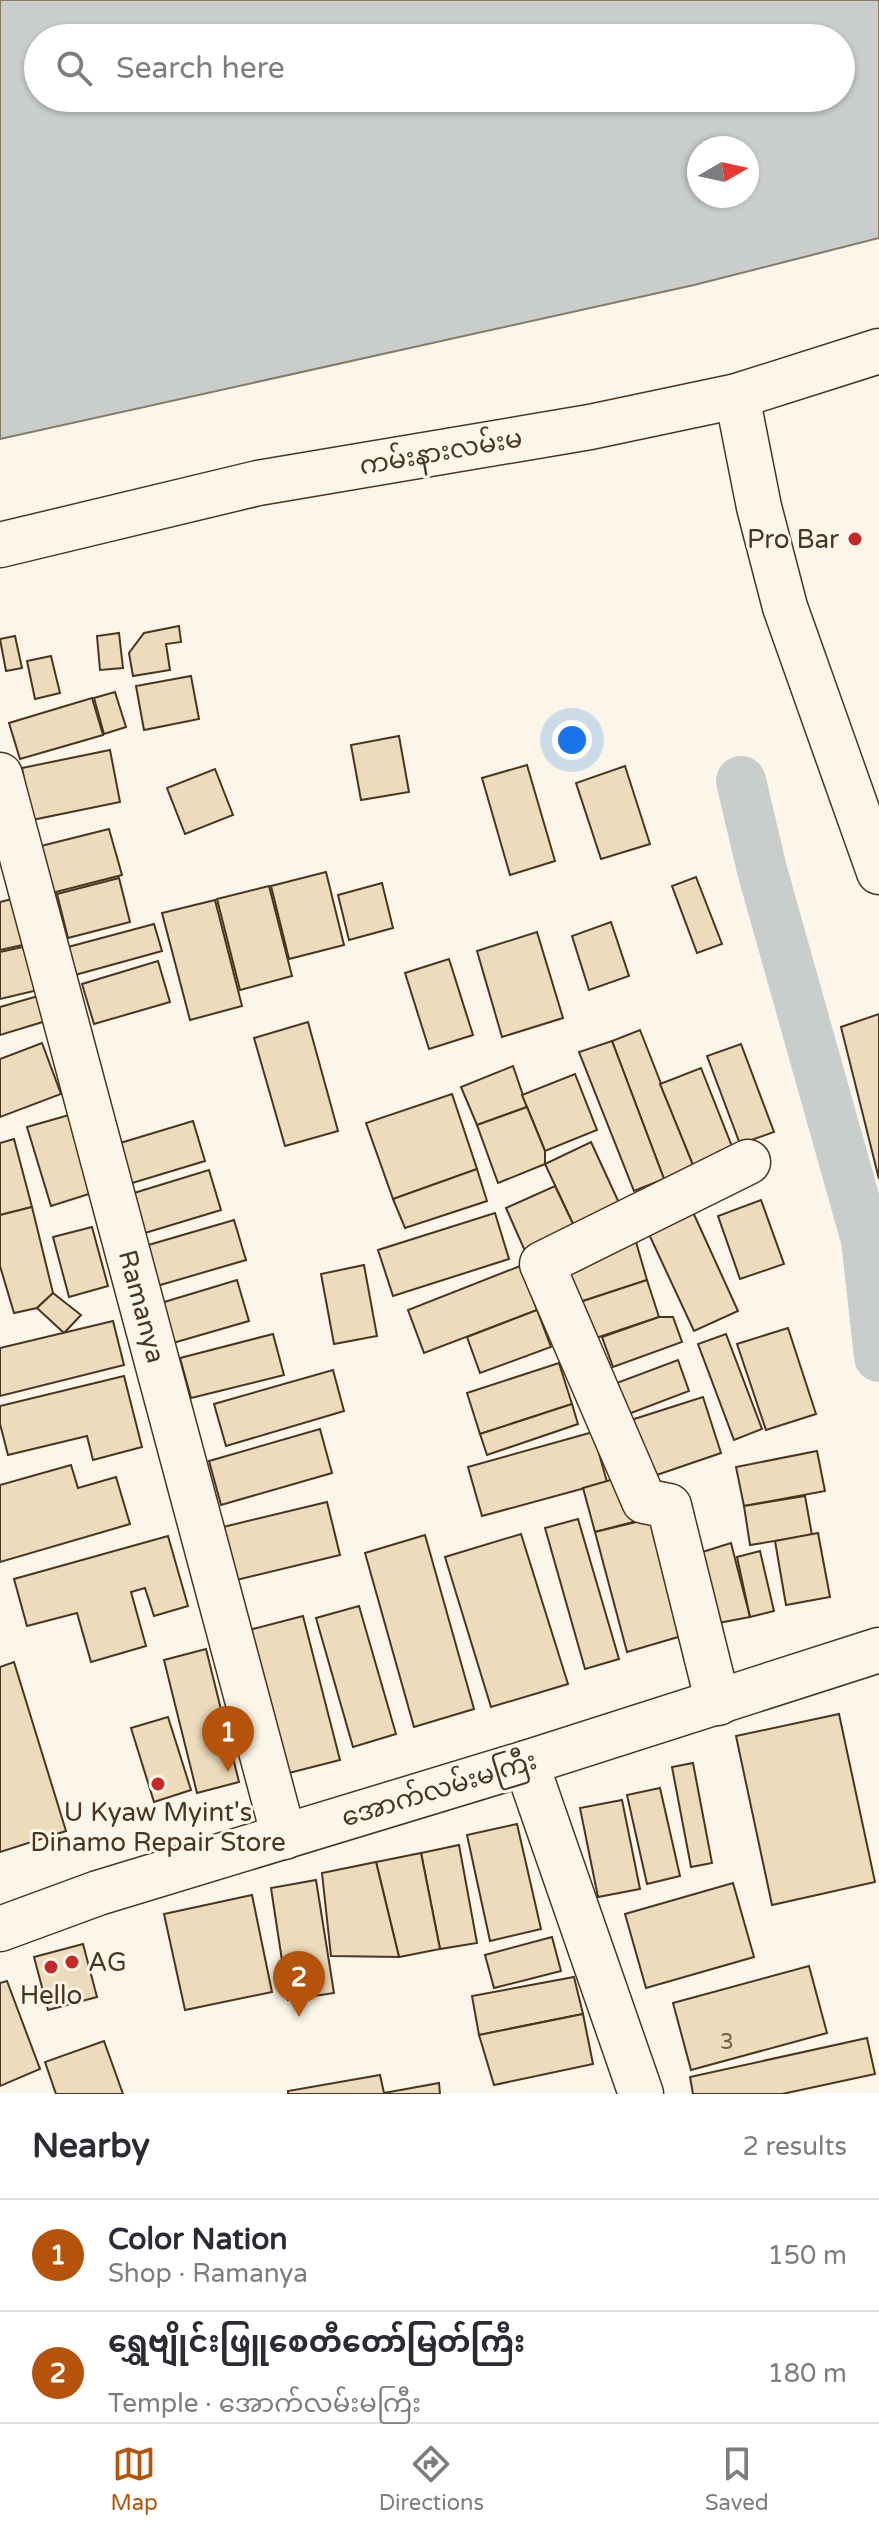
<!DOCTYPE html>
<meta charset="utf-8">
<style>
body{margin:0;font-family:"Varela Round","Noto Sans Myanmar",sans-serif;background:#f7f7f7;color:#2b2b33}
.compass{position:absolute;left:687px;top:136px;width:72px;height:72px;border-radius:50%;background:#fff;box-shadow:0 2px 6px #0004;rotate:81deg}
.you{position:absolute;left:572px;top:740px;width:28px;height:28px;margin:-20px;border:6px solid #fff;border-radius:50%;background:#1a73e8;box-shadow:0 0 0 12px #1a73e833}
.badge{display:grid;place-items:center;width:52px;height:52px;border-radius:50%;background:#b45309;color:#fff;font-size:26px;font-weight:700}
.pin{position:absolute;translate:-50% -66px;filter:drop-shadow(0 2px 4px #0008)}
.pin::after{content:'';position:absolute;top:42px;width:28px;height:24px;background:inherit;clip-path:polygon(0 0,100% 0,50% 100%)}
.list{margin:0;padding:0;list-style:none}
h2{display:flex;justify-content:space-between;align-items:center;height:104px;margin:0;padding:0 32px;font-size:34px}
h2 small{font-size:26px;font-weight:400;color:#7c7c81}
.list li{display:grid;grid-template-columns:52px 1fr auto;gap:24px;align-items:center;box-sizing:border-box;height:112px;padding:0 32px;border-top:2px solid #e1e1e2}
.list b{display:block;font-size:30px;white-space:nowrap}
.list p{margin:0;font-size:26px;white-space:nowrap;color:#7c7c81}
.list em{font-size:26px;font-style:normal;color:#7c7c81}
.icon{flex:none;width:44px;height:44px;fill:none;stroke:currentColor;stroke-width:2;stroke-linecap:round;stroke-linejoin:round}
.map{position:relative;flex:none;width:879px;height:2094px;overflow:hidden}
.search{position:absolute;background:#fff;box-shadow:0 2px 6px #0004;left:24px;right:24px;top:24px;height:88px;display:flex;align-items:center;gap:20px;box-sizing:border-box;padding:0 28px;border-radius:44px;color:#7c7c81;font-size:30px}
.sheet{height:328px;background:#fff}
nav{display:flex;justify-content:space-around;align-items:center;box-sizing:border-box;height:112px;border-top:2px solid #e1e1e2;background:#fff;font-size:22px;color:#7c7c81}
nav a{display:grid;justify-items:center;gap:4px}
nav .on{color:#b45309}
.map>svg:first-child{display:block}
.water{fill:#c9cecd;stroke:#887966;stroke-width:2;fill-rule:evenodd}
.lines{fill:none;stroke-linecap:round;stroke-linejoin:round}
.canal{stroke:#c9cecd;stroke-width:50}
.building{fill:#ecdcbc;stroke:#4a3520;stroke-width:2}
.minor-casing{stroke:#4a3520;stroke-width:47}
.secondary-casing{stroke:#4a3520;stroke-width:47}
.minor{stroke:#fbf6e9;stroke-width:44}
.secondary{stroke:#fbf6e9;stroke-width:44}
.poi-dot{fill:#c62828;stroke:#fbf6e9;stroke-width:3}
.labels{text-anchor:middle;dominant-baseline:central;stroke-width:6;stroke-linejoin:round;paint-order:stroke}
.number-label{font-size:22px;fill:#725f47}
.street-label{font-size:26px;fill:#4a3520;stroke:#fbf6e9}
.poi-label{font-size:26px;fill:#4a3520;stroke:#fbf6e9}
</style>
<div class="map">
<svg width="879" height="2094" viewBox="0 0 879 2094">
<rect width="100%" height="100%" fill="#fbf6e9"/>
<path class="water" d="M0,0H879V238L694,285L0,439ZM38,38H841V98H38ZM699,148H747V196H699Z"/>
<g class="lines">
<polyline class="canal" points="741,781 762,870 866,1240 879,1357"/>
</g>
<g class="building">
<polygon points="179,626 181,642 166,644 170,670 133,676 129,653 144,633"/>
<polygon points="119,633 123,668 100,670 97,636"/>
<polygon points="15,636 22,668 6,671 0,639"/>
<polygon points="51,656 60,693 35,699 27,661"/>
<polygon points="191,676 199,719 144,730 136,686"/>
<polygon points="115,692 126,727 104,734 94,698"/>
<polygon points="92,698 103,735 20,759 9,723"/>
<polygon points="399,736 409,792 361,800 351,745"/>
<polygon points="110,750 120,802 32,820 22,768"/>
<polygon points="527,765 555,861 510,875 482,778"/>
<polygon points="625,766 650,844 601,859 576,783"/>
<polygon points="215,769 233,815 185,834 167,788"/>
<polygon points="109,829 122,875 52,893 41,846"/>
<polygon points="326,872 344,945 289,959 271,886"/>
<polygon points="696,877 722,944 697,953 672,886"/>
<polygon points="119,878 130,922 68,938 57,894"/>
<polygon points="382,883 393,928 349,940 338,895"/>
<polygon points="269,886 292,976 240,990 217,899"/>
<polygon points="16,898 27,944 0,950 0,902"/>
<polygon points="215,900 242,1006 190,1020 162,913"/>
<polygon points="611,922 629,976 589,990 572,936"/>
<polygon points="154,924 162,951 75,975 68,947"/>
<polygon points="537,932 563,1018 502,1037 477,951"/>
<polygon points="27,946 38,990 0,999 0,952"/>
<polygon points="449,959 473,1035 429,1049 405,973"/>
<polygon points="158,961 170,1002 94,1024 82,984"/>
<polygon points="38,996 46,1021 0,1035 0,1007"/>
<polygon points="879,1014 879,1179 841,1027"/>
<polygon points="308,1022 338,1131 285,1146 254,1038"/>
<polygon points="640,1030 693,1165 664,1179 612,1041"/>
<polygon points="612,1041 664,1179 634,1191 579,1052"/>
<polygon points="42,1043 61,1094 0,1117 0,1059"/>
<polygon points="741,1044 774,1132 740,1144 707,1056"/>
<polygon points="513,1066 527,1107 477,1125 461,1087"/>
<polygon points="701,1068 733,1149 693,1165 660,1084"/>
<polygon points="575,1074 597,1130 545,1151 522,1095"/>
<polygon points="452,1094 477,1169 393,1199 366,1123"/>
<polygon points="527,1107 545,1151 545,1164 498,1183 477,1125"/>
<polygon points="69,1115 92,1193 51,1206 27,1127"/>
<polygon points="193,1121 205,1161 129,1184 117,1144"/>
<polygon points="14,1139 32,1207 0,1215 0,1143"/>
<polygon points="591,1142 620,1205 574,1226 545,1164"/>
<polygon points="477,1169 487,1201 405,1228 393,1199"/>
<polygon points="209,1170 221,1210 145,1233 134,1193"/>
<polygon points="555,1186 574,1226 525,1251 506,1208"/>
<polygon points="761,1200 784,1264 740,1279 718,1216"/>
<polygon points="32,1207 53,1293 37,1308 14,1313 0,1266 0,1215"/>
<polygon points="692,1210 738,1311 694,1331 647,1230"/>
<polygon points="495,1213 509,1259 393,1296 378,1250"/>
<polygon points="234,1220 246,1260 157,1286 145,1246"/>
<polygon points="92,1227 108,1286 69,1297 53,1237"/>
<polygon points="636,1242 647,1280 577,1303 556,1271"/>
<polygon points="364,1265 377,1336 334,1344 321,1274"/>
<polygon points="520,1266 537,1310 424,1353 408,1310"/>
<polygon points="237,1280 249,1321 173,1343 161,1303"/>
<polygon points="647,1280 659,1317 590,1340 577,1303"/>
<polygon points="53,1293 81,1315 64,1333 37,1308"/>
<polygon points="537,1310 551,1347 480,1373 467,1337"/>
<polygon points="659,1317 673,1317 682,1342 613,1367 602,1337"/>
<polygon points="113,1321 124,1365 0,1396 0,1348"/>
<polygon points="788,1328 816,1414 766,1430 737,1344"/>
<polygon points="273,1334 284,1375 191,1398 180,1358"/>
<polygon points="726,1334 762,1429 734,1440 698,1344"/>
<polygon points="678,1360 689,1391 618,1418 606,1387"/>
<polygon points="559,1363 572,1404 480,1434 467,1393"/>
<polygon points="333,1370 344,1411 226,1446 214,1404"/>
<polygon points="124,1376 142,1447 93,1460 87,1436 8,1455 0,1424 0,1406"/>
<polygon points="703,1397 721,1453 648,1478 628,1421"/>
<polygon points="572,1404 578,1424 487,1455 480,1434"/>
<polygon points="320,1429 332,1473 221,1505 209,1461"/>
<polygon points="593,1432 607,1482 482,1516 468,1467"/>
<polygon points="817,1451 825,1491 744,1506 736,1467"/>
<polygon points="71,1465 78,1488 116,1477 130,1524 0,1562 0,1485"/>
<polygon points="621,1477 633,1522 595,1532 583,1488"/>
<polygon points="805,1496 812,1535 750,1545 744,1506"/>
<polygon points="327,1502 340,1555 232,1581 219,1528"/>
<polygon points="653,1518 685,1635 627,1652 595,1532"/>
<polygon points="578,1519 619,1659 585,1669 545,1528"/>
<polygon points="818,1533 830,1597 786,1605 775,1541"/>
<polygon points="521,1534 568,1684 491,1707 445,1557"/>
<polygon points="425,1535 474,1709 414,1727 365,1553"/>
<polygon points="168,1536 188,1606 154,1616 145,1588 131,1592 146,1646 91,1662 77,1613 27,1626 14,1579"/>
<polygon points="731,1543 750,1617 713,1624 696,1554"/>
<polygon points="760,1551 774,1611 750,1617 737,1557"/>
<polygon points="359,1606 396,1734 353,1747 316,1618"/>
<polygon points="303,1616 340,1760 281,1775 245,1631"/>
<polygon points="206,1649 239,1782 197,1793 164,1660"/>
<polygon points="14,1662 66,1831 0,1852 0,1667"/>
<polygon points="839,1714 875,1882 772,1905 736,1736"/>
<polygon points="168,1717 191,1790 154,1802 131,1728"/>
<polygon points="693,1763 712,1863 691,1867 672,1767"/>
<polygon points="660,1788 680,1876 647,1884 627,1795"/>
<polygon points="622,1800 640,1889 598,1897 580,1808"/>
<polygon points="517,1824 541,1929 490,1941 467,1835"/>
<polygon points="459,1845 477,1943 440,1949 421,1853"/>
<polygon points="421,1853 440,1949 399,1957 376,1862"/>
<polygon points="376,1862 399,1957 331,1956 322,1873"/>
<polygon points="316,1880 334,1993 288,2000 271,1888"/>
<polygon points="733,1883 754,1957 646,1988 625,1914"/>
<polygon points="252,1895 272,1992 185,2010 164,1914"/>
<polygon points="552,1937 561,1971 494,1988 485,1955"/>
<polygon points="83,1944 97,1997 48,2010 34,1957"/>
<polygon points="809,1966 827,2033 691,2070 673,2003"/>
<polygon points="574,1977 583,2014 479,2035 472,1996"/>
<polygon points="7,1981 40,2069 0,2086 0,1983"/>
<polygon points="583,2014 593,2064 494,2085 479,2035"/>
<polygon points="867,2038 875,2074 782,2094 693,2094 690,2077"/>
<polygon points="104,2041 123,2094 56,2094 45,2062"/>
<polygon points="380,2075 384,2093 439,2083 440,2094 288,2094 288,2091"/>
</g>
<g class="lines">
<defs>
<g id="minor">
<polyline points="737,396 759,507 785,607 879,872"/>
<path id="s1" d="M0,775L284,1837"/>
<polyline points="718,1703 669,1506 644,1501 542,1264 748,1162"/>
<polyline points="526,1763 641,2094"/>
</g>
<g id="secondary">
<polyline points="0,545 258,483 590,427 737,396 879,351"/>
<polyline points="0,1929 98,1893 526,1763 879,1650"/>
</g>
</defs>
<use href="#minor" class="minor-casing"/>
<use href="#secondary" class="secondary-casing"/>
<use href="#minor" class="minor"/>
<use href="#secondary" class="secondary"/>
</g>
<g class="poi-dot">
<circle cx="855" cy="539" r="8"/>
<circle cx="158" cy="1784" r="8"/>
<circle cx="72" cy="1962" r="8"/>
<circle cx="51" cy="1967" r="8"/>
</g>
<g class="labels">
<g class="number-label">
<text x="727" y="2042">3</text>
</g>
<g class="street-label">
<text transform="translate(441 452) rotate(-10)">ကမ်းနားလမ်းမ</text>
<text stroke="none"><textPath href="#s1" startOffset="550">Ramanya</textPath></text>
<text transform="translate(439 1789) rotate(-17)">အောက်လမ်းမကြီး</text>
</g>
<g class="poi-label">
<text x="839" y="539" text-anchor="end">Pro Bar</text>
<text x="158" y="1812">U Kyaw Myint's<tspan x="158" dy="30">Dinamo Repair Store</tspan></text>
<text x="88" y="1962" text-anchor="start">AG</text>
<text x="51" y="1995">Hello</text>
</g>
</g>
</svg>
<svg class="compass" viewBox="-18 -18 36 36"><path d="M0-13l5 13h-10z" fill="#e53935"/><path d="M0 13l5-13h-10z" fill="#7c7c81"/></svg>
<div class="you"></div>
<div class="pin badge" style="left:228px;top:1772px">1</div>
<div class="pin badge" style="left:299px;top:2017px">2</div>
<div class="search"><svg class="icon" aria-label="search" viewBox="0 0 24 24"><circle cx="10" cy="10" r="6"/><path d="M15 15l6 6"/></svg>Search here</div>
</div>
<section class="sheet">
<h2>Nearby<small>2 results</small></h2>
<ul class="list">
<li><span class="badge">1</span><div><b>Color Nation</b><p>Shop · Ramanya</p></div><em>150 m</em></li>
<li><span class="badge">2</span><div><b>ရွှေဗျိုင်းဖြူစေတီတော်မြတ်ကြီး</b><p>Temple · အောက်လမ်းမကြီး</p></div><em>180 m</em></li>
</ul>
</section>
<nav>
<a class="on"><svg class="icon" aria-label="map" viewBox="0 0 24 24"><path d="M3 6l6-2 6 2 6-2v14l-6 2-6-2-6 2zM9 4v14M15 6v14"/></svg>Map</a>
<a><svg class="icon" aria-label="directions" viewBox="0 0 24 24"><path d="M12 3l9 9-9 9-9-9zM9 14v-3h6M13 9l2 2-2 2"/></svg>Directions</a>
<a><svg class="icon" aria-label="saved" viewBox="0 0 24 24"><path d="M7 4h10v16l-5-4-5 4z"/></svg>Saved</a>
</nav>
